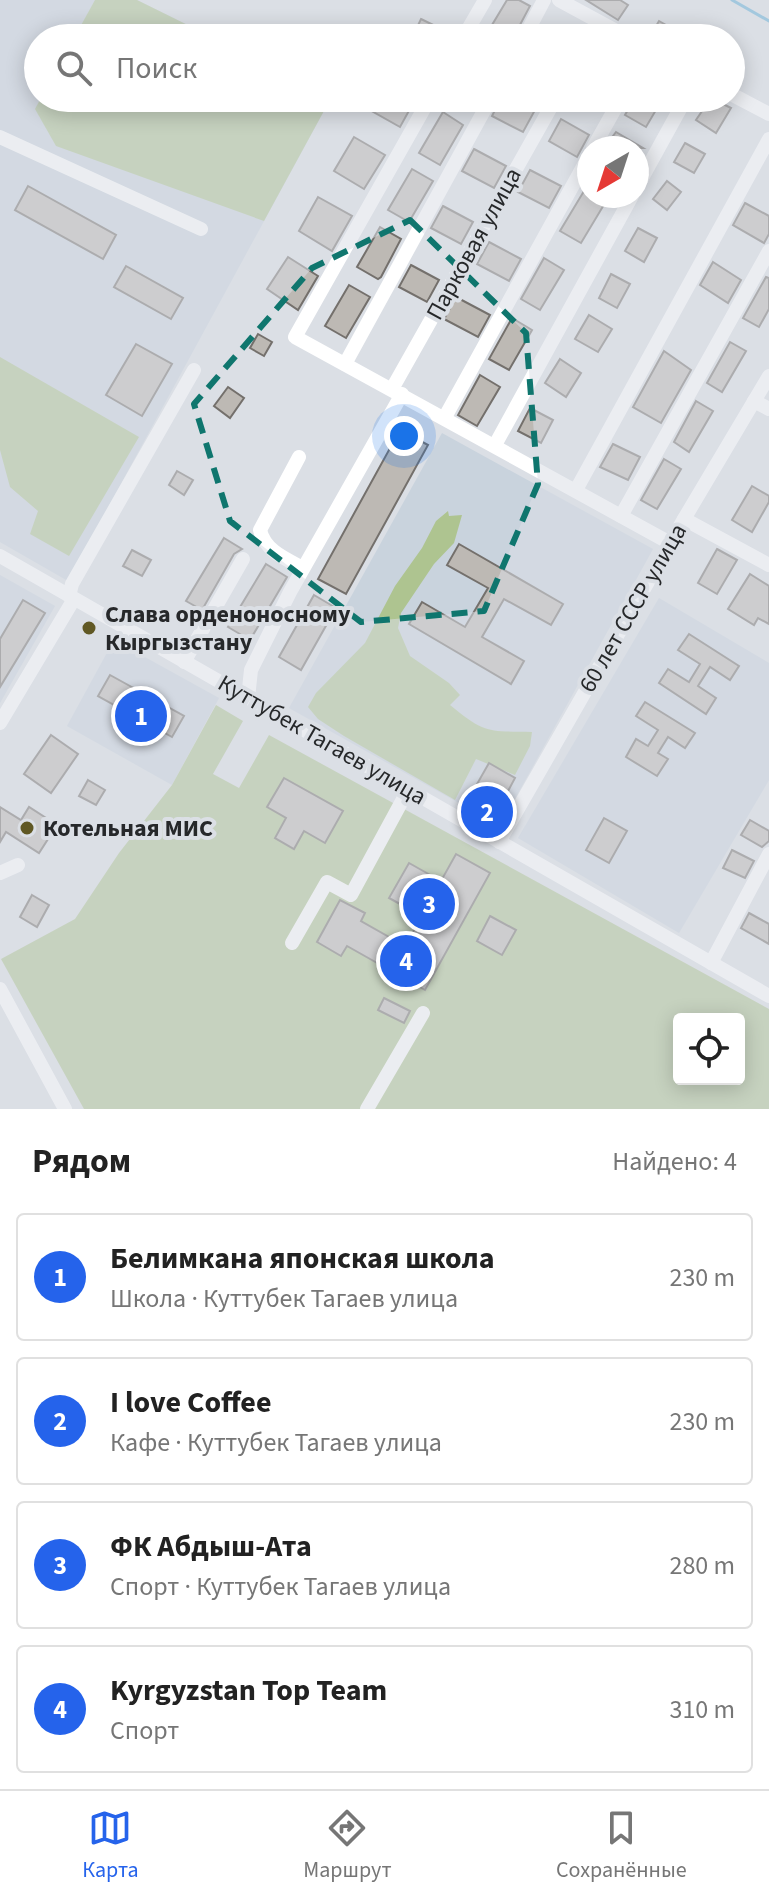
<!DOCTYPE html>
<html lang="ru">
<meta charset="utf-8">
<style>
body{margin:0;font-family:"Source Sans 3",sans-serif;background:#f2f2f2;color:#222}
.controls{position:absolute;right:24px;bottom:24px;display:grid;overflow:hidden;border-radius:8px;box-shadow:0 4px 20px #0003}
.controls button{width:72px;height:72px;display:grid;place-items:center;padding:0;border:0;border-bottom:2px solid #e0e0e0;background:#fff;color:#222;font:40px sans-serif}
.compass{position:absolute;left:577px;top:136px;width:72px;height:72px;border-radius:50%;background:#fff;box-shadow:0 4px 20px #0003;rotate:219deg}
.you{position:absolute;left:404px;top:436px;width:28px;height:28px;margin:-20px;border:6px solid #fff;border-radius:50%;background:#1a73e8;box-shadow:0 0 0 12px #1a73e833}
.badge{display:grid;place-items:center;width:52px;height:52px;border-radius:50%;background:#2563eb;color:#fff;font-size:26px;font-weight:700}
.pin{position:absolute;translate:-50% -50%;border:4px solid #fff;box-shadow:0 2px 8px #0006}
.list{margin:0;padding:0;list-style:none}
h2{display:flex;justify-content:space-between;align-items:center;height:104px;margin:0;padding:0 32px;font-size:34px}
h2 small{font-size:26px;font-weight:400;color:#767676}
.list li{display:grid;grid-template-columns:52px 1fr auto;gap:24px;align-items:center;box-sizing:border-box;height:128px;margin:0 16px 16px;padding:0 16px;border:2px solid #e0e0e0;border-radius:8px}
.list b{display:block;font-size:30px;white-space:nowrap}
.list p{margin:0;font-size:26px;white-space:nowrap;color:#767676}
.list em{font-size:26px;font-style:normal;color:#767676}
.icon{flex:none;width:44px;height:44px;fill:none;stroke:currentColor;stroke-width:2;stroke-linecap:round;stroke-linejoin:round}
.map{position:relative;flex:none;width:769px;height:1109px;overflow:hidden}
.search{position:absolute;background:#fff;box-shadow:0 4px 20px #0003;left:24px;right:24px;top:24px;height:88px;display:flex;align-items:center;gap:20px;box-sizing:border-box;padding:0 28px;border-radius:44px;color:#767676;font-size:30px}
.sheet{height:680px;background:#fff}
nav{display:flex;justify-content:space-around;align-items:center;box-sizing:border-box;height:112px;border-top:2px solid #e0e0e0;background:#fff;font-size:22px;color:#767676}
nav a{display:grid;justify-items:center;gap:4px}
nav .on{color:#2563eb}
.map>svg:first-child{display:block}
.built{fill:#c9d3dd}
.green{fill:#aec490;fill-rule:evenodd}
.lines{fill:none;stroke-linecap:round;stroke-linejoin:round}
.stream{stroke:#5faed5;stroke-width:3}
.building{fill:#bdb9b4;stroke:#74706c;stroke-width:2}
.minor{stroke:#fff;stroke-width:14}
.marked{fill:none;stroke:#0f766e;stroke-width:6;stroke-dasharray:16 10;stroke-linejoin:round}
.poi-dot{fill:#605824;stroke:#dbdfe5;stroke-width:3}
.labels{text-anchor:middle;dominant-baseline:central;stroke-width:8;stroke-linejoin:round;paint-order:stroke}
.street-label{font-size:24px;fill:#26282a;stroke:#dbdfe5}
.poi-label{font-size:24px;font-weight:bold;fill:#26282a;stroke:#dbdfe5;text-anchor:start}
</style>
<div class="map">
<svg width="769" height="1109" viewBox="0 0 769 1109">
<rect width="100%" height="100%" fill="#dbdfe5"/>
<g class="built">
<polygon points="0,0 137,0 214,38 38,38 38,98 331,98 68,581 0,542"/>
<polygon points="442,433 653,549 500,826 289,708"/>
<polygon points="0,575 55,606 0,703"/>
<polygon points="659,598 769,663 769,780 679,933 518,838"/>
<polygon points="114,640 219,698 172,785 67,726"/>
</g>
<g class="green">
<polygon points="95,0 137,0 214,38 74,38"/>
<polygon points="41,98 331,98 264,221 56,146 35,109"/>
<polygon points="0,357 139,437 69,556 30,534 38,511 10,487 0,450"/>
<path d="M448,511L449,516L462,515L454,543L434,564L401,613L398,628L410,656L449,683L460,695L450,705C485,734 488,731 532,732L530,746L515,775L476,759L455,800L344,736L318,719L308,707L316,693L365,643L395,586L422,548L436,521Z"/>
<path d="M216,705L243,721L213,774L239,788L269,735L769,1009V1109H84L1,959L75,919L119,853L172,785ZM679,1019H739V1079H679Z"/>
</g>
<g class="lines">
<polyline class="stream" points="732,0 769,21"/>
</g>
<g class="building">
<polygon points="507,0 519,0 530,6 513,38 491,38 486,35"/>
<polygon points="586,0 620,0 628,5 618,20"/>
<polygon points="421,19 454,35 453,38 412,38"/>
<polygon points="659,21 689,38 649,38"/>
<polygon points="376,98 416,98 400,127 370,110"/>
<polygon points="501,98 512,98 535,110 523,132 492,116"/>
<polygon points="635,98 663,98 646,127 625,115"/>
<polygon points="711,98 731,108 716,133 696,120"/>
<polygon points="443,112 463,125 440,165 419,153"/>
<polygon points="561,119 589,135 577,157 549,141"/>
<polygon points="616,132 643,148 604,148"/>
<polygon points="354,137 385,155 364,189 334,171"/>
<polygon points="685,143 705,154 694,173 674,162"/>
<polygon points="474,149 506,166 494,188 462,171"/>
<polygon points="412,169 433,181 409,222 388,210"/>
<polygon points="530,170 561,186 549,208 518,192"/>
<polygon points="667,181 681,192 667,210 653,199"/>
<polygon points="28,186 116,235 103,259 15,210"/>
<polygon points="584,191 589,196 605,203 581,243 560,231"/>
<polygon points="318,197 352,216 332,251 299,231"/>
<polygon points="745,203 769,216 769,234 764,243 733,225"/>
<polygon points="443,206 473,222 461,244 431,228"/>
<polygon points="380,227 401,239 381,277 378,279 357,267"/>
<polygon points="638,228 657,238 644,262 625,251"/>
<polygon points="489,242 521,259 509,281 477,264"/>
<polygon points="288,257 318,276 298,310 267,289"/>
<polygon points="544,258 564,270 540,310 521,299"/>
<polygon points="713,262 741,280 728,303 700,285"/>
<polygon points="411,265 439,280 427,302 399,287"/>
<polygon points="126,266 183,298 171,319 114,287"/>
<polygon points="611,274 630,284 617,308 599,298"/>
<polygon points="766,277 769,278 769,309 759,327 743,318"/>
<polygon points="349,285 370,297 346,338 325,326"/>
<polygon points="456,297 490,315 478,337 444,319"/>
<polygon points="589,315 612,329 598,352 575,339"/>
<polygon points="512,318 532,330 509,370 489,359"/>
<polygon points="258,334 272,342 264,356 250,348"/>
<polygon points="730,342 746,351 722,392 707,383"/>
<polygon points="136,344 172,364 142,416 106,395"/>
<polygon points="664,351 691,370 661,423 633,407"/>
<polygon points="560,359 581,373 566,397 545,383"/>
<polygon points="480,375 500,387 477,426 458,415"/>
<polygon points="228,387 244,398 230,418 214,406"/>
<polygon points="696,401 713,411 689,452 674,442"/>
<polygon points="530,408 553,420 541,443 518,431"/>
<polygon points="400,430 428,445 346,594 318,579"/>
<polygon points="613,444 640,457 628,480 600,467"/>
<polygon points="664,459 681,469 657,509 641,500"/>
<polygon points="177,471 193,480 184,495 169,485"/>
<polygon points="752,486 769,496 769,502 752,532 732,520"/>
<polygon points="224,538 242,549 234,554 202,610 186,601"/>
<polygon points="459,544 563,604 551,625 504,599 482,637 524,661 511,684 409,624 422,602 465,627 488,588 447,565"/>
<polygon points="717,549 737,560 717,594 698,583"/>
<polygon points="132,550 151,560 142,576 123,566"/>
<polygon points="266,564 287,577 250,640 228,627"/>
<polygon points="750,574 769,586 769,624 758,618 754,625 728,609"/>
<polygon points="314,595 336,608 301,670 279,657"/>
<polygon points="23,600 45,613 0,687 0,639"/>
<polygon points="689,634 739,666 730,680 710,667 698,686 716,698 706,714 659,683 668,669 689,682 700,664 678,650"/>
<polygon points="110,675 184,716 172,737 98,696"/>
<polygon points="645,702 695,733 685,748 668,737 658,753 668,759 657,776 626,757 636,739 648,746 658,730 636,716"/>
<polygon points="51,735 78,754 51,793 24,774"/>
<polygon points="489,763 515,778 500,806 473,791"/>
<polygon points="284,778 343,811 325,843 304,831 294,849 275,838 286,818 267,807"/>
<polygon points="88,780 105,790 96,805 79,796"/>
<polygon points="0,807 21,820 29,807 57,825 39,853 6,832 0,842"/>
<polygon points="604,818 627,831 609,863 586,850"/>
<polygon points="750,820 769,831 769,841 762,847 741,835"/>
<polygon points="732,850 754,861 745,878 723,868"/>
<polygon points="456,854 490,873 425,990 347,946 341,956 317,942 340,900 365,913 361,921 405,946 422,916 389,898 409,863 441,881"/>
<polygon points="32,895 49,905 37,927 20,917"/>
<polygon points="749,913 769,924 769,944 741,928"/>
<polygon points="490,916 516,930 502,955 477,941"/>
<polygon points="384,998 410,1011 404,1023 378,1010"/>
</g>
<g class="lines">
<g class="minor">
<polyline points="559,0 629,38"/>
<polyline points="463,38 485,0"/>
<polyline points="524,38 544,0"/>
<polyline points="590,38 599,22"/>
<polyline points="731,94 769,114"/>
<polyline points="430,98 295,337 670,543"/>
<polyline points="0,137 201,229"/>
<polyline points="593,148 621,98"/>
<polyline points="637,187 686,98"/>
<polyline points="345,364 491,98"/>
<polyline points="392,389 556,98"/>
<polyline points="754,401 769,409"/>
<polyline points="445,417 589,156"/>
<polyline points="495,445 632,196"/>
<path d="M299,457L260,530C265,551 286,559 303,568"/>
<polyline points="576,490 769,139"/>
<polyline points="621,516 769,251"/>
<polyline points="684,519 769,565"/>
<polyline points="0,556 769,996"/>
<polyline points="69,596 72,584 194,370"/>
<polyline points="184,662 243,559"/>
<polyline points="248,698 251,670 290,592 402,394"/>
<polyline points="0,723 74,599"/>
<polyline points="499,842 684,519 769,376"/>
<polyline points="0,873 18,865"/>
<polyline points="292,943 327,882 351,895 408,790"/>
<polyline points="711,963 769,854"/>
<polyline points="0,989 65,1109"/>
<polyline points="367,1109 423,1013"/>
</g>
</g>
<path d="M0 0H769V1109H0ZM410,220L526,333L538,484L484,611L361,622L230,521L194,404L312,268Z" fill="#dbdfe5" fill-opacity=".55" fill-rule="evenodd"/>
<path class="marked" d="M410,220L526,333L538,484L484,611L361,622L230,521L194,404L312,268Z"/>
<g class="poi-dot">
<circle cx="89" cy="628" r="8"/>
<circle cx="27" cy="828" r="8"/>
</g>
<g class="labels">
<g class="street-label">
<text transform="translate(474 244) rotate(-61)">Парковая улица</text>
<text transform="translate(633 608) rotate(-60)">60 лет СССР улица</text>
<text transform="translate(322 740) rotate(30)">Куттубек Тагаев улица</text>
</g>
<g class="poi-label">
<text x="105" y="614">Слава орденоносному<tspan x="105" dy="28">Кыргызстану</tspan></text>
<text x="43" y="828">Котельная МИС</text>
</g>
</g>
</svg>
<div class="controls">
<button><svg class="icon" aria-label="locate" viewBox="0 0 24 24"><circle cx="12" cy="12" r="6"/><path d="M12 2v4M12 18v4M2 12h4M18 12h4"/></svg></button>
</div>
<svg class="compass" viewBox="-18 -18 36 36"><path d="M0-13l5 13h-10z" fill="#e53935"/><path d="M0 13l5-13h-10z" fill="#767676"/></svg>
<div class="you"></div>
<div class="pin badge" style="left:141px;top:716px">1</div>
<div class="pin badge" style="left:487px;top:812px">2</div>
<div class="pin badge" style="left:429px;top:904px">3</div>
<div class="pin badge" style="left:406px;top:961px">4</div>
<div class="search"><svg class="icon" aria-label="search" viewBox="0 0 24 24"><circle cx="10" cy="10" r="6"/><path d="M15 15l6 6"/></svg>Поиск</div>
</div>
<section class="sheet">
<h2>Рядом<small>Найдено: 4</small></h2>
<ul class="list">
<li><span class="badge">1</span><div><b>Белимкана японская школа</b><p>Школа · Куттубек Тагаев улица</p></div><em>230 m</em></li>
<li><span class="badge">2</span><div><b>I love Coffee</b><p>Кафе · Куттубек Тагаев улица</p></div><em>230 m</em></li>
<li><span class="badge">3</span><div><b>ФК Абдыш-Ата</b><p>Спорт · Куттубек Тагаев улица</p></div><em>280 m</em></li>
<li><span class="badge">4</span><div><b>Kyrgyzstan Top Team</b><p>Спорт</p></div><em>310 m</em></li>
</ul>
</section>
<nav>
<a class="on"><svg class="icon" aria-label="map" viewBox="0 0 24 24"><path d="M3 6l6-2 6 2 6-2v14l-6 2-6-2-6 2zM9 4v14M15 6v14"/></svg>Карта</a>
<a><svg class="icon" aria-label="directions" viewBox="0 0 24 24"><path d="M12 3l9 9-9 9-9-9zM9 14v-3h6M13 9l2 2-2 2"/></svg>Маршрут</a>
<a><svg class="icon" aria-label="saved" viewBox="0 0 24 24"><path d="M7 4h10v16l-5-4-5 4z"/></svg>Сохранённые</a>
</nav>
